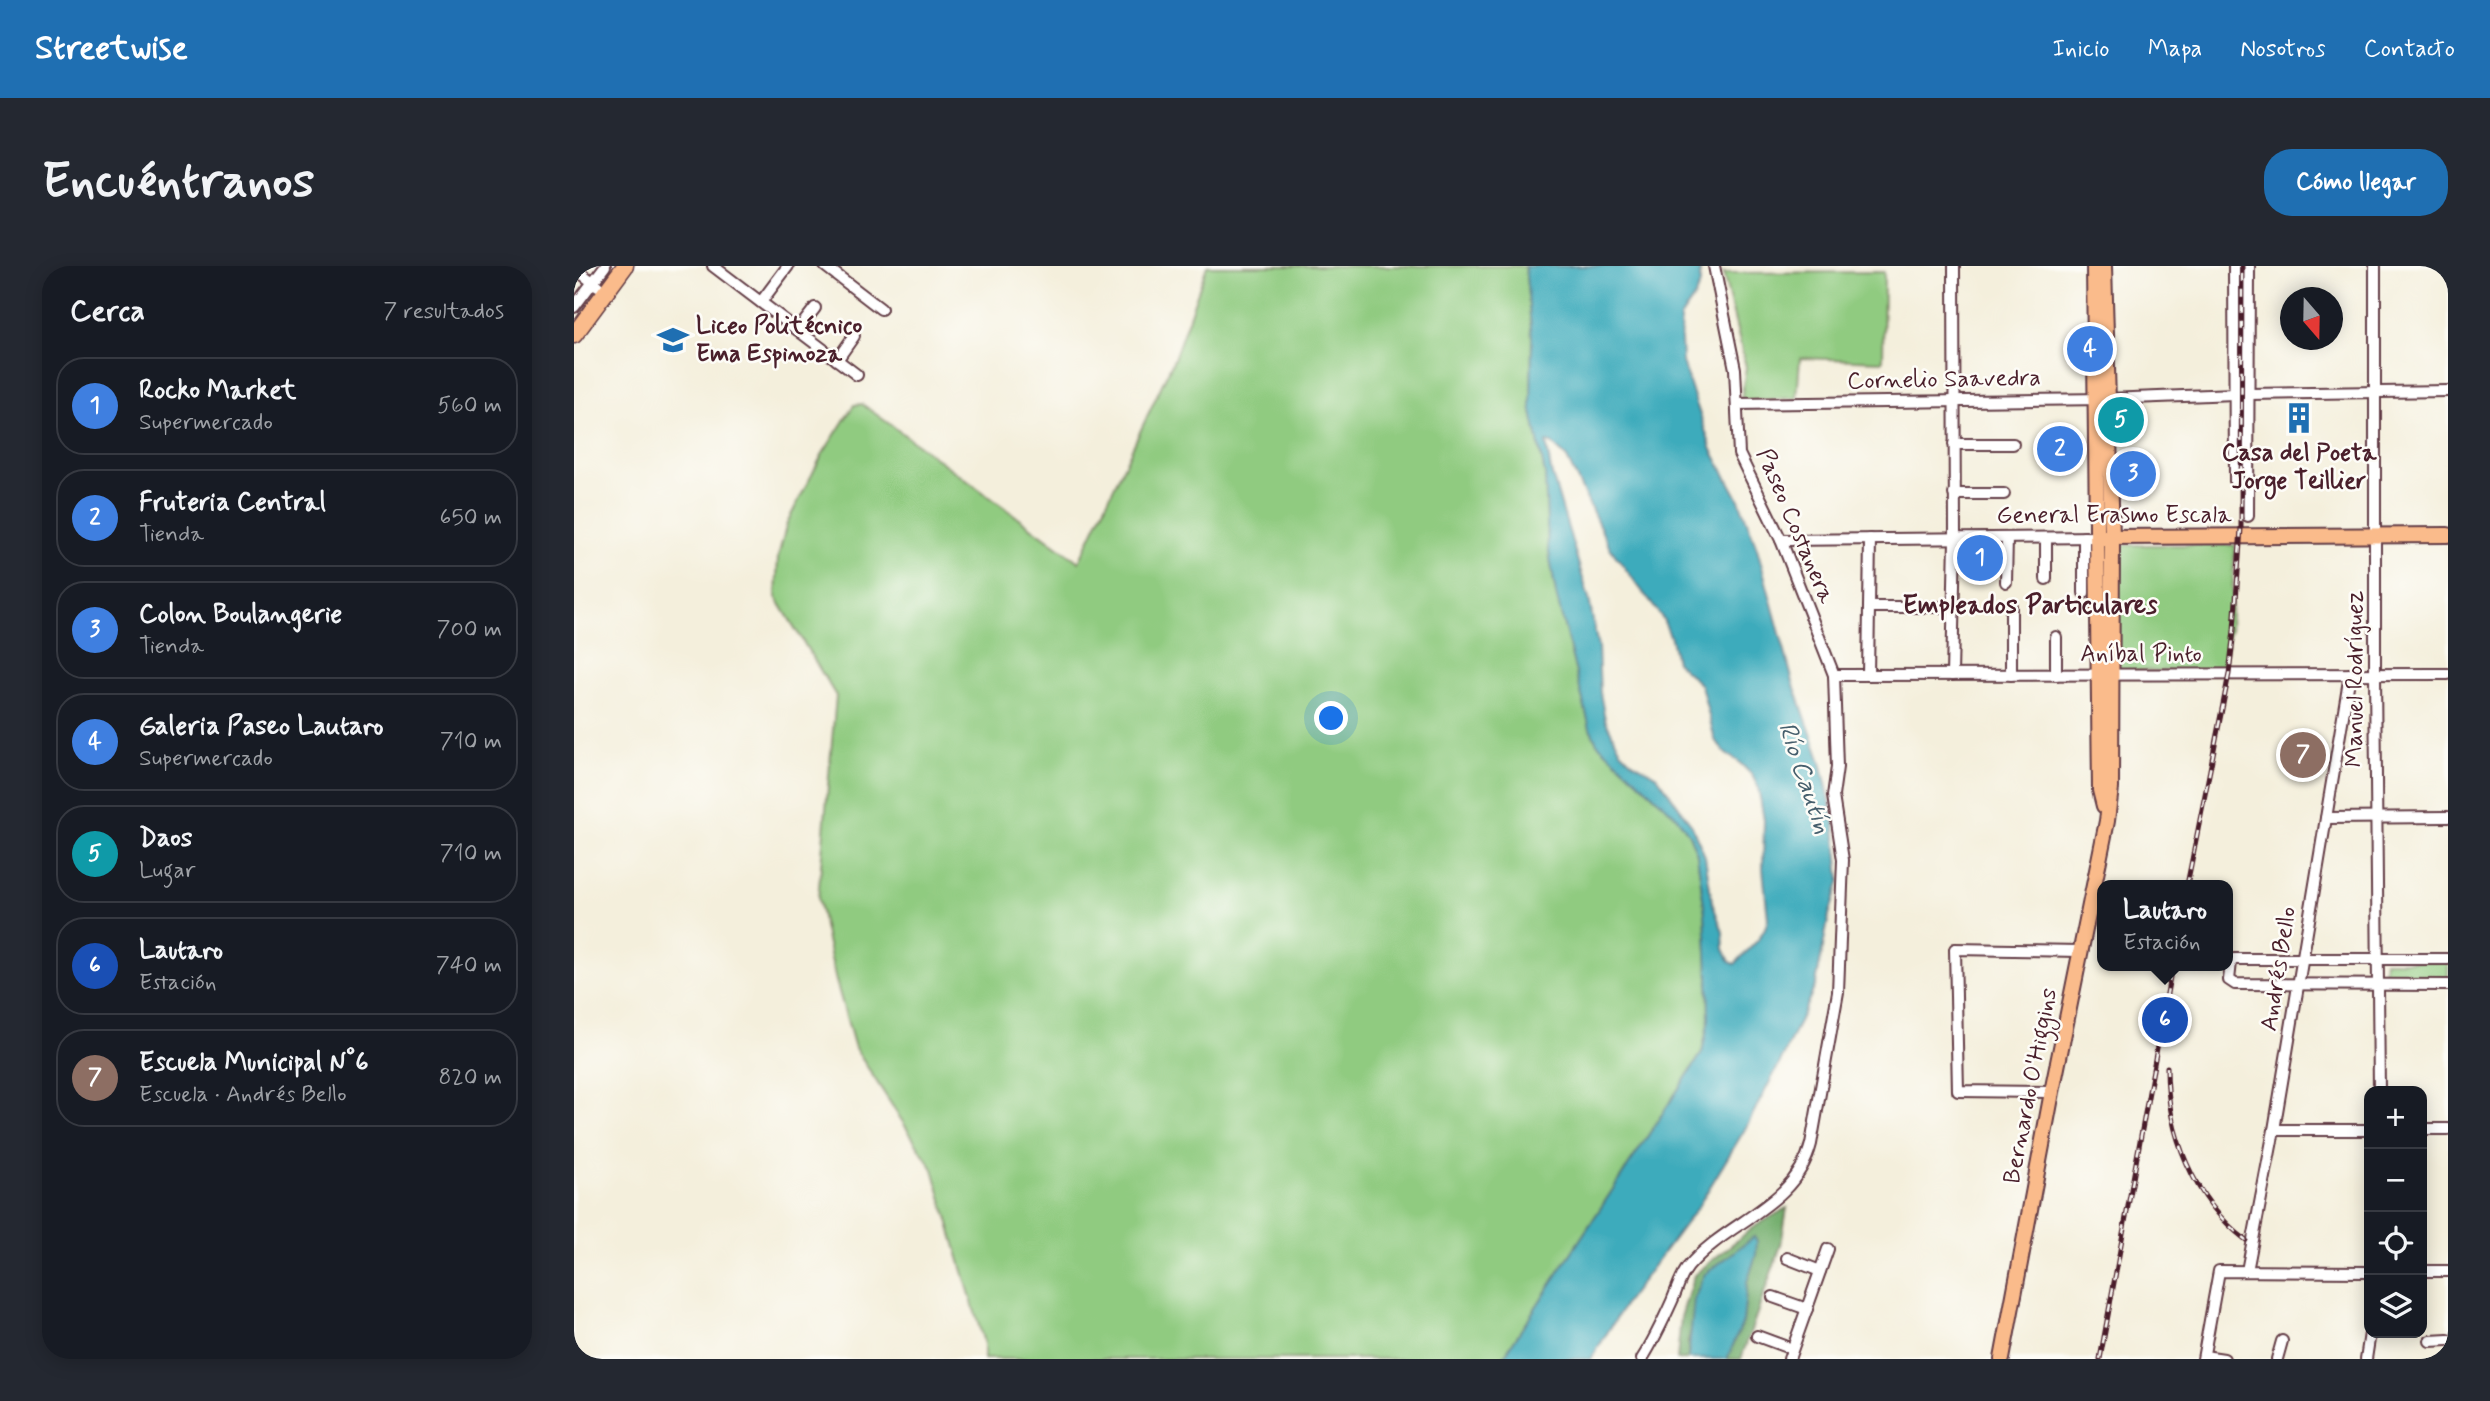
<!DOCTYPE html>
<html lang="es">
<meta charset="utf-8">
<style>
body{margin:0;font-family:Mynerve,sans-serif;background:#242831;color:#f1f3f6}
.controls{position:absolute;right:21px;bottom:21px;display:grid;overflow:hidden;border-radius:14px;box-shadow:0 4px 18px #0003}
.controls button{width:63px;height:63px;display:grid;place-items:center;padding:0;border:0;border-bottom:2px solid #363941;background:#171b24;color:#f1f3f6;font:35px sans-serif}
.compass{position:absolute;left:1706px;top:21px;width:63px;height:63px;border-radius:50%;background:#171b24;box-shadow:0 4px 18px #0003;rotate:160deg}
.you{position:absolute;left:758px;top:453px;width:24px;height:24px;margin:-18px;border:5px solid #fff;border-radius:50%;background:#1a73e8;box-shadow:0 0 0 10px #1a73e833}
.badge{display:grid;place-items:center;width:46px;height:46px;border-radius:50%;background:#1f6fb2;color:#fff;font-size:23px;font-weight:700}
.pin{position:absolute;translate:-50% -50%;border:4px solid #fff;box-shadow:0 2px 7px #0006}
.popup{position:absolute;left:1523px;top:614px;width:136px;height:91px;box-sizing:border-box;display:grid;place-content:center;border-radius:14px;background:#171b24;filter:drop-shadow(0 2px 5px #0005);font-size:23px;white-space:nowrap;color:#9ea1a6}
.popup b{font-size:26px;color:#f1f3f6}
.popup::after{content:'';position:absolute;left:50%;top:100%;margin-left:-14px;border:14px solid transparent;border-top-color:#171b24}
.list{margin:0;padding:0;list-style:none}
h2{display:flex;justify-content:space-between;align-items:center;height:91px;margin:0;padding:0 28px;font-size:30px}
h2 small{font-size:23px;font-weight:400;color:#9ea1a6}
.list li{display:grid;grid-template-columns:46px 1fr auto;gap:21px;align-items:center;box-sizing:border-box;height:98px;margin:0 14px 14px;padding:0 14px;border:2px solid #363941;border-radius:28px}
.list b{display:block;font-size:26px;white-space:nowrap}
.list p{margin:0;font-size:23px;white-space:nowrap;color:#9ea1a6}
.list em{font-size:23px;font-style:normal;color:#9ea1a6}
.icon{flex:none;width:38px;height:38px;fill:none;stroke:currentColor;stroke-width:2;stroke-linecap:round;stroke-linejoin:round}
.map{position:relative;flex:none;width:1874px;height:1093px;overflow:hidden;border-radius:28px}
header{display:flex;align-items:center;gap:42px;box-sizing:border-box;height:98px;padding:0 35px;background:#1f6fb2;color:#fff}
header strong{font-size:33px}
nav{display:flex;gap:38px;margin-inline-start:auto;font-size:24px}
.intro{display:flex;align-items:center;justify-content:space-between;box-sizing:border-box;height:168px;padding:0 42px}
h1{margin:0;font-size:49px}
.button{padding:18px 32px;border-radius:28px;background:#1f6fb2;color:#fff;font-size:24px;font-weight:700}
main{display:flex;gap:42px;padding:0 42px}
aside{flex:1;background:#171b24;border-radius:28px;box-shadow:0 4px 18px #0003}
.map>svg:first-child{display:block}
.green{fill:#90cb80;stroke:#6d7556;stroke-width:2}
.forest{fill:#74af6e;stroke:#5f674c;stroke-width:2}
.water{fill:#3eabbc;stroke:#446574;stroke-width:2;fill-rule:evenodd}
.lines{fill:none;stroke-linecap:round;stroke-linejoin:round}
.minor-casing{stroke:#643e46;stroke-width:14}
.major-casing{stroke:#643e46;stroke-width:18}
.highway-casing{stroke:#643e46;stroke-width:19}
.minor{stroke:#fff;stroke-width:10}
.major{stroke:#fabb8b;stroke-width:14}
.highway{stroke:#fabb8b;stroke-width:16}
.rail-casing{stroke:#4a1f2b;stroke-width:5}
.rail{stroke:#fdfcf7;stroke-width:2.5;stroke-dasharray:8;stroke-linecap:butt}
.labels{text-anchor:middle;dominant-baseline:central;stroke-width:5;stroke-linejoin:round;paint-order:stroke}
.poi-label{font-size:24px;font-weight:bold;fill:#4a1f2b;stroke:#fdfcf7;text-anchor:start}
.street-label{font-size:24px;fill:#4a1f2b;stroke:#fdfcf7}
.neighbourhood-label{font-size:26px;font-weight:bold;fill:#4a1f2b;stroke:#fdfcf7}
.water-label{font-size:26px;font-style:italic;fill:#455e6c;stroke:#fdfcf7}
</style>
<header>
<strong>Streetwise</strong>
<nav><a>Inicio</a><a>Mapa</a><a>Nosotros</a><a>Contacto</a></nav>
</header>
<div class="intro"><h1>Encuéntranos</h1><a class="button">Cómo llegar</a></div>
<main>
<aside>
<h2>Cerca<small>7 resultados</small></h2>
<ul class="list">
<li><span class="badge" style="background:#3f7fe0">1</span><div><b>Rocko Market</b><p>Supermercado</p></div><em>560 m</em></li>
<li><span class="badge" style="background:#3f7fe0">2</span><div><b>Fruteria Central</b><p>Tienda</p></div><em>650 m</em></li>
<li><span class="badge" style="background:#3f7fe0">3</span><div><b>Colon Boulangerie</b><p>Tienda</p></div><em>700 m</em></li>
<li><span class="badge" style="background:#3f7fe0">4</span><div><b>Galeria Paseo Lautaro</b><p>Supermercado</p></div><em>710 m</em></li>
<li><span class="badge" style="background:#0f9aa8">5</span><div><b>Daos</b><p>Lugar</p></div><em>710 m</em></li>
<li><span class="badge" style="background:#1a4fb4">6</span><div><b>Lautaro</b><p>Estación</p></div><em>740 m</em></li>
<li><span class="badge" style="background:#8d6e63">7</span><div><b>Escuela Municipal N°6</b><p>Escuela · Andrés Bello</p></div><em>820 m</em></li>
</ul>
</aside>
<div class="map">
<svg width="1874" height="1093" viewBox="0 0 1874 1093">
<rect width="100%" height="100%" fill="#fdfcf7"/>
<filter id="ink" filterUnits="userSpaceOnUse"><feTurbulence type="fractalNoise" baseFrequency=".0143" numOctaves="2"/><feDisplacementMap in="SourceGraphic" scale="14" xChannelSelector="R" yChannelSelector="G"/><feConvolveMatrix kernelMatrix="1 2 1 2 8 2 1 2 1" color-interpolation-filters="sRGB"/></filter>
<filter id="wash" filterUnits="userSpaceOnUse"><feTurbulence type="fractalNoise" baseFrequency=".00686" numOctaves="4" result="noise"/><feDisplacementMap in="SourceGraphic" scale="28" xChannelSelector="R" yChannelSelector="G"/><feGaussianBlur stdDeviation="1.57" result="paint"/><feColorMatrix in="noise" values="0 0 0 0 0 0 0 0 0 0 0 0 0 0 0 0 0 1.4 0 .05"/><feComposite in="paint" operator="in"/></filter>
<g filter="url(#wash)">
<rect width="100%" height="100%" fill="#f4efdc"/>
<g class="green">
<polygon points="633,0 951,0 958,71 957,141 971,208 974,280 982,328 1016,462 1023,477 1102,550 1115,568 1123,588 1131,647 1134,707 1135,753 1128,787 928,1093 410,1093 410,1077 359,903 281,782 262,715 244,633 262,430 202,331 204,291 213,257 248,189 280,139 288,138 505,296 600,93"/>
<polygon points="1310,6 1309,95 1226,92 1223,132 1167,135 1172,101 1149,7"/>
<polygon points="1545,279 1661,279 1656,364 1648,406 1548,404 1544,400"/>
<polygon points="1811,695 1874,695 1874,716 1809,717"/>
</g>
<polygon class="forest" points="1213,942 1207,979 1167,1093 1153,1093 1169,1056 1173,1016 1182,989 1180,971 1130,1009 1114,1076 1114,1093 1103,1093 1107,1051 1120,1009 1178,962"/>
<g class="water">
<path d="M951,0H1126V18L1121,30L1106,52L1108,96L1138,184L1165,234L1183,282L1219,416L1247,496L1254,526L1261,559L1266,614L1255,649L1242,718L1210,789L1171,863L1125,939L1051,1038L1017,1093H928L1128,787L1135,753L1134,707L1131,647L1123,588L1115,568L1102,550L1023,477L1016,462L982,328L974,280L971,208L957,141L958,71ZM972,176L977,177L993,192L1036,282L1089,353L1097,372L1102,396L1127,419L1141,474L1152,488L1164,495L1178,509L1184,521L1190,554L1189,602L1194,653L1191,662L1184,674L1161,698L1156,696L1150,683L1149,666L1138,636L1131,590L1117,558L1083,510L1057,495L1047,485L1031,453L1026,427L1024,381L1015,333L977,205Z"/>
<polygon points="1180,971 1183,975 1182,989 1173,1016 1169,1056 1153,1093 1114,1093 1120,1034 1130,1009"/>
</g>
</g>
<g filter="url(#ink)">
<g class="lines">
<defs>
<g id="minor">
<polyline points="139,0 283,109"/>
<polyline points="251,0 307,43"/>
<polyline points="1660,0 1661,216"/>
<polyline points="1801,0 1801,408 1805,825"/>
<polyline points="0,2 24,20"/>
<polyline points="187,36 214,0"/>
<polyline points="0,41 31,0"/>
<polyline points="224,64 241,42"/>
<polyline points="263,94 280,70"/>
<polyline points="1675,128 1874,125"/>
<polyline points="1163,138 1533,133 1661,128"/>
<polyline points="1380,178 1439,178"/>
<polyline points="1380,228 1430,228"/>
<polyline points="1674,250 1675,0"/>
<polyline points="1510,271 1510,327"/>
<polyline points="1472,272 1472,313"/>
<polyline points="1207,274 1524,271"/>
<polyline points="1432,316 1433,272"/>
<polyline points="1295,341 1380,341"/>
<polyline points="1482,371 1482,409"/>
<polyline points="1260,409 1874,408"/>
<polyline points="1294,409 1296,273"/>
<polyline points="1378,409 1381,273 1380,0"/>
<polyline points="1437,409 1437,340"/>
<polyline points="1752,552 1874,551"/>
<polyline points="1874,693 1660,693 1657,696 1655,714 1661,718 1874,719"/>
<polyline points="1478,826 1384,825 1381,683 1506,685"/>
<polyline points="1848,863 1874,863"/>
<polyline points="1700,864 1795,864"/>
<polyline points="1213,992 1246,1005"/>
<polyline points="1673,1005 1700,864 1776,408"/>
<polyline points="1848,1005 1874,1005"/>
<polyline points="1199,1031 1233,1043"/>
<polyline points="1183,1070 1218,1083"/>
<polyline points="1856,1075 1874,1074"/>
<polyline points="1630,1090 1650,1093"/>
<path d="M1068,1093C1080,1074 1089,1055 1098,1035C1103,1024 1106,1011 1114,1001C1152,955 1221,941 1237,878L1264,726L1269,594L1259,530L1263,501L1260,409L1207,274L1165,188L1161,103L1140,0"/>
<polyline points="1215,1093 1254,983"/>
<polyline points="1629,1093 1645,1005 1795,1006"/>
<polyline points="1703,1093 1708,1075"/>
<polyline points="1792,1093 1796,1067"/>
</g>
<g id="major">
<polyline points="1520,0 1526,524 1530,540"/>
<polyline points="1529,271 1874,269"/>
<polyline points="1428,1093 1478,826 1533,555 1537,522 1538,271 1530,0"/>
</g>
<polyline id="highway" points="0,69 51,0"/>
</defs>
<use href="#minor" class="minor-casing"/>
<use href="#major" class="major-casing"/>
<use href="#highway" class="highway-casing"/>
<use href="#minor" class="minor"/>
<use href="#major" class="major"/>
<use href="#highway" class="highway"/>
<defs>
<g id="rail">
<polyline points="1613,619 1655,408 1660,364 1667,262 1668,0"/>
<path d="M1593,801C1593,866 1619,934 1672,974"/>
<polyline points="1526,1093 1598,700"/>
</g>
</defs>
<use href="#rail" class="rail-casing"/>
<use href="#rail" class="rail"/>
</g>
</g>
<defs>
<symbol id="school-bare" viewBox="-9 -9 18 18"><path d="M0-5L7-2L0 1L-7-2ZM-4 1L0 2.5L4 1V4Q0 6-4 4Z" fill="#1f6fb2" stroke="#fdfcf7" stroke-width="2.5" paint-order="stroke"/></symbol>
<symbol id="building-bare" viewBox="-9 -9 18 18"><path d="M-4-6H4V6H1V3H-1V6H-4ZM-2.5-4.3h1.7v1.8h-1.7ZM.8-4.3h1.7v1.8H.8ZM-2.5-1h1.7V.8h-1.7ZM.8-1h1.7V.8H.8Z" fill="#1f6fb2" stroke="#fdfcf7" stroke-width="2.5" paint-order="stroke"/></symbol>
</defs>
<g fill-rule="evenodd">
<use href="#school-bare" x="77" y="52" width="44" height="44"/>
<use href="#building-bare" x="1703" y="130" width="44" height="44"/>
</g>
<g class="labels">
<g class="poi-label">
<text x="122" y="60">Liceo Politécnico<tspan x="122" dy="28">Ema Espinoza</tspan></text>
<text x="1725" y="187" text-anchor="middle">Casa del Poeta<tspan x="1725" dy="28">Jorge Teillier</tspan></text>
</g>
<g class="street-label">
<text transform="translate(1370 114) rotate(-1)">Cornelio Saavedra</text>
<text x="1540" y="249">General Erasmo Escala</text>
<text transform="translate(1221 260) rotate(67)">Paseo Costanera</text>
<text x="1567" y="388">Aníbal Pinto</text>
<text transform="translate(1781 413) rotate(-90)">Manuel Rodríguez</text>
<text transform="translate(1705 703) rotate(-81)">Andrés Bello</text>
<text transform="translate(1457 820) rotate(-79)">Bernardo O'Higgins</text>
</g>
<g class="neighbourhood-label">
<text x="1456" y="340">Empleados Particulares</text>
</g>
<g class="water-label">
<text transform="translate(1230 512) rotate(71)">Río Cautín</text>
</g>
</g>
</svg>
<div class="controls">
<button>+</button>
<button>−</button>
<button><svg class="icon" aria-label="locate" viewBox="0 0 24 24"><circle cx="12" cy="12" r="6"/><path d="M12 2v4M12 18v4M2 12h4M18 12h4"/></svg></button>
<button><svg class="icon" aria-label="layers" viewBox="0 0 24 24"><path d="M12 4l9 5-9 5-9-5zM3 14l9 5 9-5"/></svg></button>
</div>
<svg class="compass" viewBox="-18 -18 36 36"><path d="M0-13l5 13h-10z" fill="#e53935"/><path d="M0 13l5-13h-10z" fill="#9ea1a6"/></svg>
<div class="you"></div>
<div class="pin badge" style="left:1406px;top:292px;background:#3f7fe0">1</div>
<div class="pin badge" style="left:1486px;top:183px;background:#3f7fe0">2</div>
<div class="pin badge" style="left:1559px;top:208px;background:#3f7fe0">3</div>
<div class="pin badge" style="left:1516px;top:83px;background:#3f7fe0">4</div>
<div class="pin badge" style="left:1547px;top:154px;background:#0f9aa8">5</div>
<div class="pin badge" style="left:1591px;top:754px;background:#1a4fb4">6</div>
<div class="popup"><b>Lautaro</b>Estación</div>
<div class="pin badge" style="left:1729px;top:489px;background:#8d6e63">7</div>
</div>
</main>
